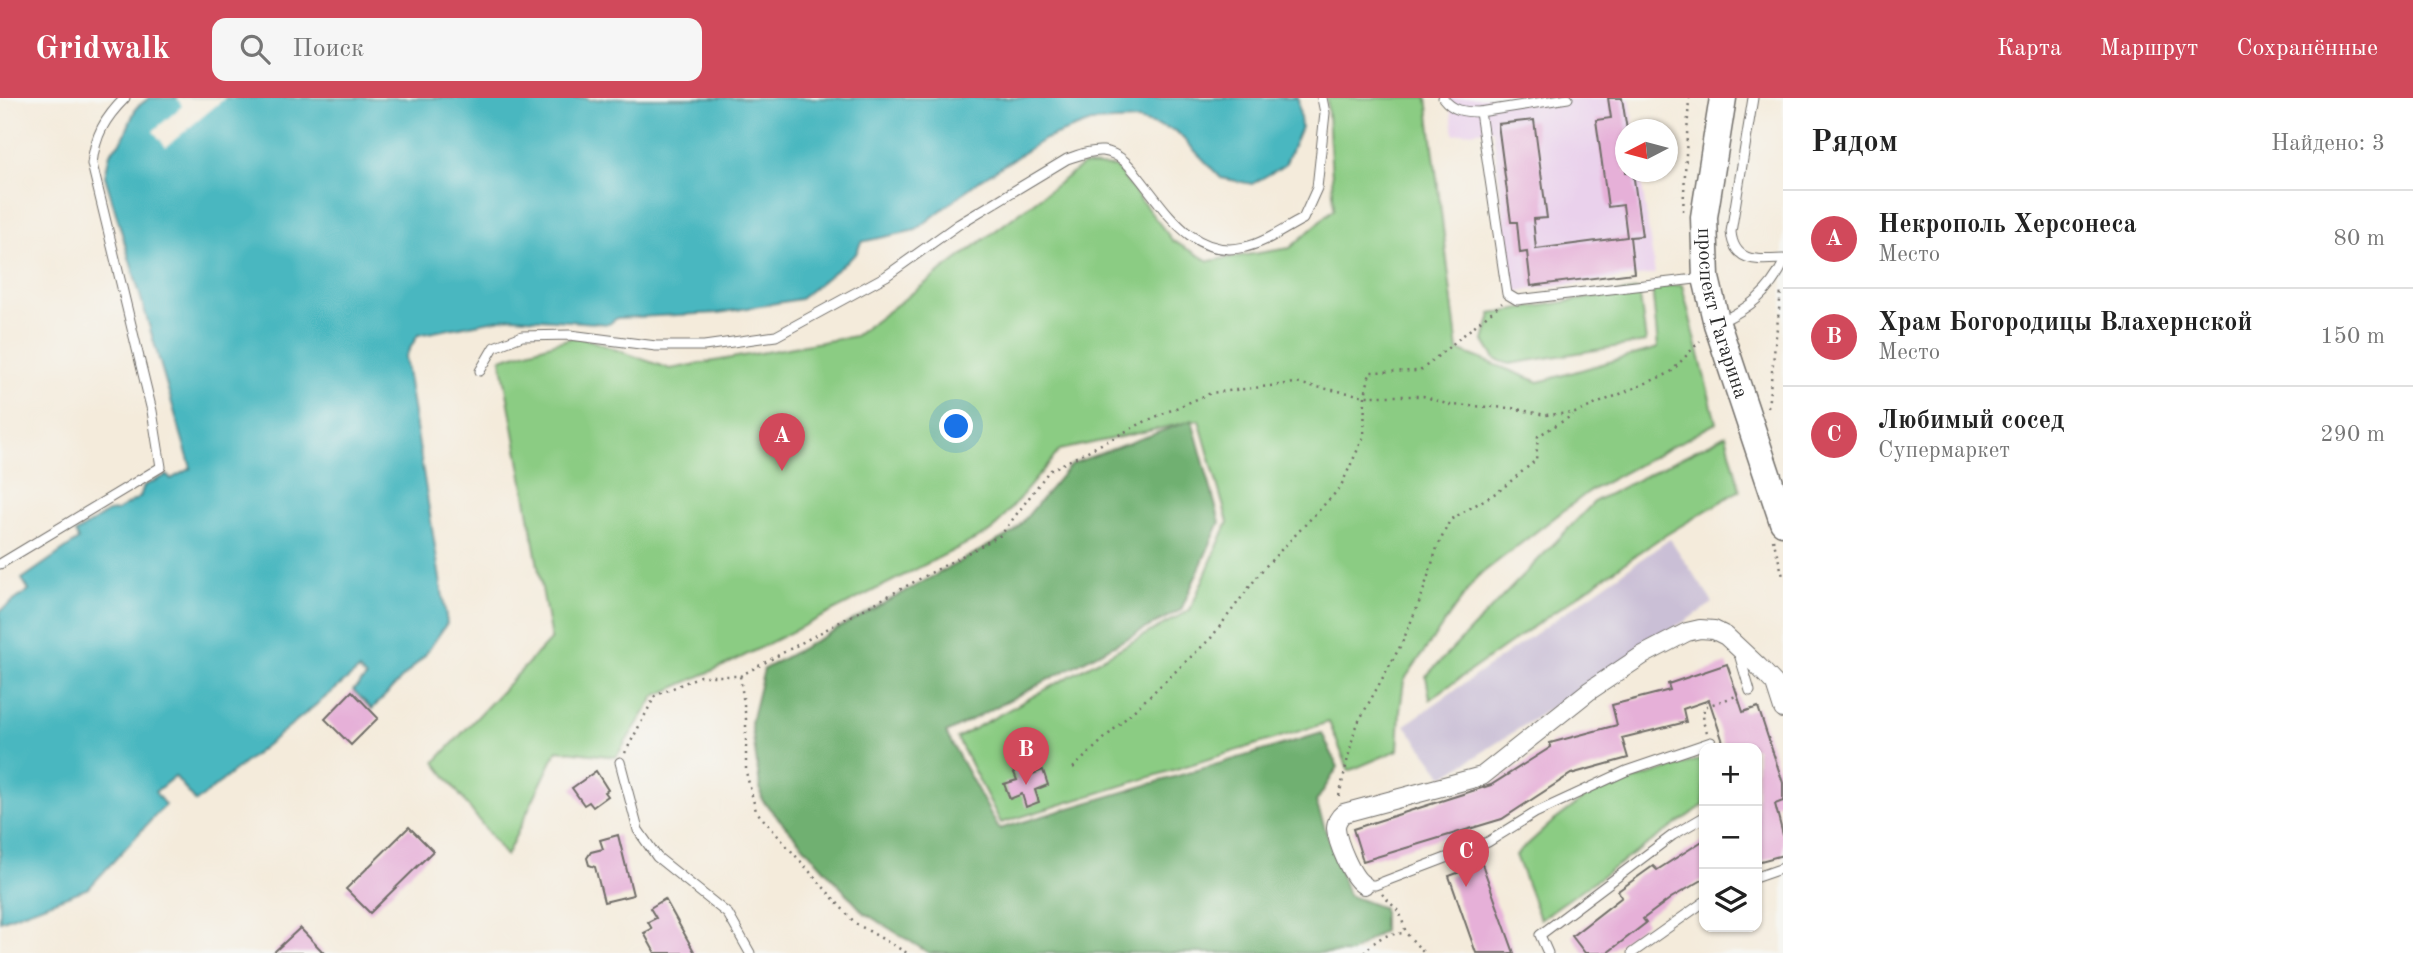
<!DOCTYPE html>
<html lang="ru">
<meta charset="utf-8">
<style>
body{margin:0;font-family:"Old Standard TT",serif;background:#f6f6f6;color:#222}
.controls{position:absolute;right:21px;bottom:21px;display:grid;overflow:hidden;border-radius:14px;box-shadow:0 2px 5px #0004}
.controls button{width:63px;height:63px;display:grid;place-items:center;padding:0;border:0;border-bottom:2px solid #e0e0e0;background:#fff;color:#222;font:35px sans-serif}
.compass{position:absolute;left:1615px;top:21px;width:63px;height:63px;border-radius:50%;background:#fff;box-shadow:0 2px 5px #0004;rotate:264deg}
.you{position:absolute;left:957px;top:329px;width:24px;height:24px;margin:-18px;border:5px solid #fff;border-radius:50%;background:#1a73e8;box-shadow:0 0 0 10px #1a73e833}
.badge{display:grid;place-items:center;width:46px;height:46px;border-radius:50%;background:#d1495b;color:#fff;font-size:23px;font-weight:700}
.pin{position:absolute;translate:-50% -58px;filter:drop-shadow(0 2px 4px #0008)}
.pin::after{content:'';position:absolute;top:37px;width:24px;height:21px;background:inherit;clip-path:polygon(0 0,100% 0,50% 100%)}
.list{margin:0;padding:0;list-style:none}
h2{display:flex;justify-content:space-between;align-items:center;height:91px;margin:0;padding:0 28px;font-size:30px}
h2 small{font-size:23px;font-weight:400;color:#767676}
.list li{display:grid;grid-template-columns:46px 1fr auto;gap:21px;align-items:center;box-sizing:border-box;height:98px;padding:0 28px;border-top:2px solid #e0e0e0}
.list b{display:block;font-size:26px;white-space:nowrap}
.list p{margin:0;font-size:23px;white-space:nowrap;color:#767676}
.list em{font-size:23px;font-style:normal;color:#767676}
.icon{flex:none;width:38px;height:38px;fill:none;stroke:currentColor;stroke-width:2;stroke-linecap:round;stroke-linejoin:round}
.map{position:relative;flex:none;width:1783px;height:855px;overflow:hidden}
header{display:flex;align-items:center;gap:42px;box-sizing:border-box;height:98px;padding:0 35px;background:#d1495b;color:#fff}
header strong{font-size:33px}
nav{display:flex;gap:38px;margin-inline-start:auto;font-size:24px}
.search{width:490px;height:63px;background:#f6f6f6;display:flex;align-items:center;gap:18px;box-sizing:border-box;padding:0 24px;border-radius:14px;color:#767676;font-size:26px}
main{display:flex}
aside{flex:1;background:#fff}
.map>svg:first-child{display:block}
.built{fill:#ead1ec}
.industrial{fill:#cabfd6}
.green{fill:#8bcc83;stroke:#5b7c57;stroke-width:2}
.forest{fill:#70b071;stroke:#4e6e4e;stroke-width:2}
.water{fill:#48b7c0;stroke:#3a7176;stroke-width:2}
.pier{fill:#f4ebdb}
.building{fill:#e6b0d8}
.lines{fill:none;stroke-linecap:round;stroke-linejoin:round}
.service-casing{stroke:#716e69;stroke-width:11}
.minor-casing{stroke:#716e69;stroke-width:20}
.secondary-casing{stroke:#716e69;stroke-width:29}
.path{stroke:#716e69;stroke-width:2.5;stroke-dasharray:2 5;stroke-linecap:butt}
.service{stroke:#fff;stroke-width:9}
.minor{stroke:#fff;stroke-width:18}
.secondary{stroke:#fff;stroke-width:26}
.labels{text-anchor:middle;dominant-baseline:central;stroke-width:7;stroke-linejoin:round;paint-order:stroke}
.street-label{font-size:21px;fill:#2b2b2b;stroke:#f6f6f2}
</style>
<header>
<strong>Gridwalk</strong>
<div class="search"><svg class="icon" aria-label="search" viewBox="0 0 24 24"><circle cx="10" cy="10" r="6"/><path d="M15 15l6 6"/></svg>Поиск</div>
<nav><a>Карта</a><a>Маршрут</a><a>Сохранённые</a></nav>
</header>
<main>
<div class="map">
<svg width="1783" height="855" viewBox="0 0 1783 855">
<rect width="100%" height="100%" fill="#f6f6f2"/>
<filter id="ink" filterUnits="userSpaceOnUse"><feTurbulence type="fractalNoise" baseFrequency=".0143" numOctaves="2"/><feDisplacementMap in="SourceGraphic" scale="14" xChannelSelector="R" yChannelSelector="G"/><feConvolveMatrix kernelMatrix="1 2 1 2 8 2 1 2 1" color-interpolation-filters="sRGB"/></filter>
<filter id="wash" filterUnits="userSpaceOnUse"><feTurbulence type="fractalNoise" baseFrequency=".00686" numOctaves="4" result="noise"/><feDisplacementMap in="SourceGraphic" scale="28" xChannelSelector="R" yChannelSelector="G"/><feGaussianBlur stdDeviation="1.57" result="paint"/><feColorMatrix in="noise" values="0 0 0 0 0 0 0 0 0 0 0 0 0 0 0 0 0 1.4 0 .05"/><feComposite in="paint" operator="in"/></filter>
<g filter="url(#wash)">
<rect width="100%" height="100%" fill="#f4ebdb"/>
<polygon class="built" points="1449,0 1630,0 1634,31 1626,32 1626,74 1640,74 1655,176 1513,194 1493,31 1454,36"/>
<polygon class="industrial" points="1670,441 1713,505 1444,679 1405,627"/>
<g class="green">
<polygon points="1327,0 1427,0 1458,252 1539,284 1658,250 1652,189 1682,187 1716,325 1588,394 1477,479 1404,582 1400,613 1398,652 1349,673 1329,624 1001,725 957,640 1190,512 1228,424 1199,322 1060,352 992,433 734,563 655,598 616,659 557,652 506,758 435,664 551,541 501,261 578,238 670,271 855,238 1083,67 1115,69 1173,143 1209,163 1290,150 1334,111"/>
<polygon points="1639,192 1646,244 1509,266 1495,261 1484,243 1491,216"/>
<polygon points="1726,337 1740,392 1656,443 1430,601 1426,578 1595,403"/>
<polygon points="1704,660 1704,707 1540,821 1516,757 1550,726 1590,696"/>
</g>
<polygon class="forest" points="1192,322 1220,424 1181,512 946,635 999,731 1322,635 1338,669 1316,704 1348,797 1383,810 1383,833 1351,855 929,855 863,814 762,702 751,624 764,571 1014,434 1071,366"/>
<polygon class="water" points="149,0 584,0 590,2 621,0 1298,0 1301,29 1285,67 1252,86 1221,80 1176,33 1138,22 1091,24 1045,41 977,84 916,132 861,144 856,156 800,201 719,215 617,220 609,226 512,219 418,237 405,259 447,525 425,557 372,611 353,592 366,580 359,572 196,704 175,678 155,694 165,707 89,790 0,823 0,513 29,492 22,481 78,442 76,435 108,414 116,413 140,399 144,388 167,377 171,381 191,370 105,78 110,55 123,41 136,10"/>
<polygon class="pier" points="177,0 225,0 166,49 153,33 182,8"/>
<g id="blocks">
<g class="building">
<polygon points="1608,0 1622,0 1627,32 1626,74 1633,74 1642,138 1630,139 1634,175 1531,188 1527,154 1520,155 1517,124 1511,124 1498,26 1534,22 1547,120 1533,121 1536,151 1627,139 1623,107 1608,109 1596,22 1611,20"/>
<polygon points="1727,566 1743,614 1758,609 1783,685 1783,703 1775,706 1783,737 1783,757 1757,764 1757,650 1725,650 1709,602 1683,611 1686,624 1622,640 1628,660 1571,676 1502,721 1363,763 1353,731 1491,687 1551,649 1550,645 1617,627 1612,607 1670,592 1668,586"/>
<polygon points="352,593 378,620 351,647 325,621"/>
<polygon points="1025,665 1030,677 1043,672 1048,687 1035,692 1039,704 1026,709 1022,696 1010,701 1004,686 1017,682 1012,670"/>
<polygon points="596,673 608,692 605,694 608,698 593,709 589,704 584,707 572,690"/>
<polygon points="409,729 433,753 370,815 346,791"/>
<polygon points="618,737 633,797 604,804 595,769 589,767 587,760 591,754 603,751 600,742"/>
<polygon points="1704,742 1704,781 1671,800 1643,821 1646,825 1607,855 1585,855 1572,838 1622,799 1618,793 1653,768 1657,772"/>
<polygon points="1482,766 1514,855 1476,855 1449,778"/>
<polygon points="665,801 695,855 655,855 644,835 652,831 648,824 656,820 650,810"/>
<polygon points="300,830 324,855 273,855"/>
</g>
</g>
</g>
<g filter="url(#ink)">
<use href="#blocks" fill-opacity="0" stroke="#716e69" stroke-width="2"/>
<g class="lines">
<defs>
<g id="service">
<path d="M1443,0C1453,13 1464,14 1480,14"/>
<polyline points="1568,0 1480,14 1507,196 1517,202 1704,180"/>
<path d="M1753,0L1731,134C1734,166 1759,162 1783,161"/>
<path d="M1720,224C1749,210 1769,195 1783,166"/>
<path d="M480,273L494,249L522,238L570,237L656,248H704L776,238L886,178L959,126L1067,61C1079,57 1091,52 1103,53C1120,55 1131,69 1141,82C1168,116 1195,161 1245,149C1265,145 1285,130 1303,121L1317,90L1325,15L1322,0"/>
<path d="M0,466L161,369L152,313L92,66C95,37 105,20 125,0"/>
<polyline points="1739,556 1750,593"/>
<polyline points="620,664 638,732 657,759 728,816 750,855"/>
<polyline points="1757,779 1783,770"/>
<polyline points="1364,787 1375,787 1488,744 1535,715 1626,673 1711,644 1713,650"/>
<polyline points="1548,855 1540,837 1673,737 1704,719"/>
<polyline points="1632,855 1704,804"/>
</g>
<path id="minor" d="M1364,787C1352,781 1337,744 1336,730C1336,723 1339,719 1344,715L1482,678L1589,593L1643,557L1687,534L1700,531L1714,532L1726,538L1758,568L1775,586L1783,611"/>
<g id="secondary">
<path id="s1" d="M1723,0L1704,119L1706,180L1717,226L1783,424"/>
</g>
</defs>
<use href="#service" class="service-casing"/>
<use href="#minor" class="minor-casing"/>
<use href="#secondary" class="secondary-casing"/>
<g class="path">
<polyline points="1683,113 1689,0"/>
<polyline points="1768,309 1781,194"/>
<polyline points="1773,441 1783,478"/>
<polyline points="740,578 1001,437 1049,373 1146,323 1211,295 1295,285 1365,298 1423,298 1449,307 1512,310 1545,317 1575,315 1670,275 1700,243"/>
<polyline points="1707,634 1703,624 1704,609 1739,597"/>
<polyline points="625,655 655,598 700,578 740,578 746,621 746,674 756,713 855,825 907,855"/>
<polyline points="1073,670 1211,540 1263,471 1340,390 1364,338 1365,298 1370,274 1420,273 1502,205"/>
<polyline points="1339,698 1355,630 1402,545 1421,500 1437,450 1450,422 1499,393 1536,362 1538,338 1573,317"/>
<polyline points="1382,796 1400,815 1406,835 1424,855"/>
<path d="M1364,855C1378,839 1385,836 1406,835"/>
</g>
<use href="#service" class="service"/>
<use href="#minor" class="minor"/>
<use href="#secondary" class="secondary"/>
</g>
</g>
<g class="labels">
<g class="street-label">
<text stroke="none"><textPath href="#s1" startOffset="219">проспект Гагарина</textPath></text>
</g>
</g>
</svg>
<div class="controls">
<button>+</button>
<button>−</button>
<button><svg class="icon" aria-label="layers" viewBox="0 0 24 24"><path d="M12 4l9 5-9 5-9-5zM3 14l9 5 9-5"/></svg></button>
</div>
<svg class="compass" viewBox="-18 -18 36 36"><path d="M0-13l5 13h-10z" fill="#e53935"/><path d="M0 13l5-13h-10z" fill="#767676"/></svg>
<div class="you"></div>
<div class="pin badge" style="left:782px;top:373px">A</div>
<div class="pin badge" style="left:1026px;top:687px">B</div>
<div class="pin badge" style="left:1466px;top:789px">C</div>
</div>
<aside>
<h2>Рядом<small>Найдено: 3</small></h2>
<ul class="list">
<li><span class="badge">A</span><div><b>Некрополь Херсонеса</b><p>Место</p></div><em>80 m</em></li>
<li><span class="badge">B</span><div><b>Храм Богородицы Влахернской</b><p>Место</p></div><em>150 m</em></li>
<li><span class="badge">C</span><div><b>Любимый сосед</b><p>Супермаркет</p></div><em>290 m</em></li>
</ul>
</aside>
</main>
